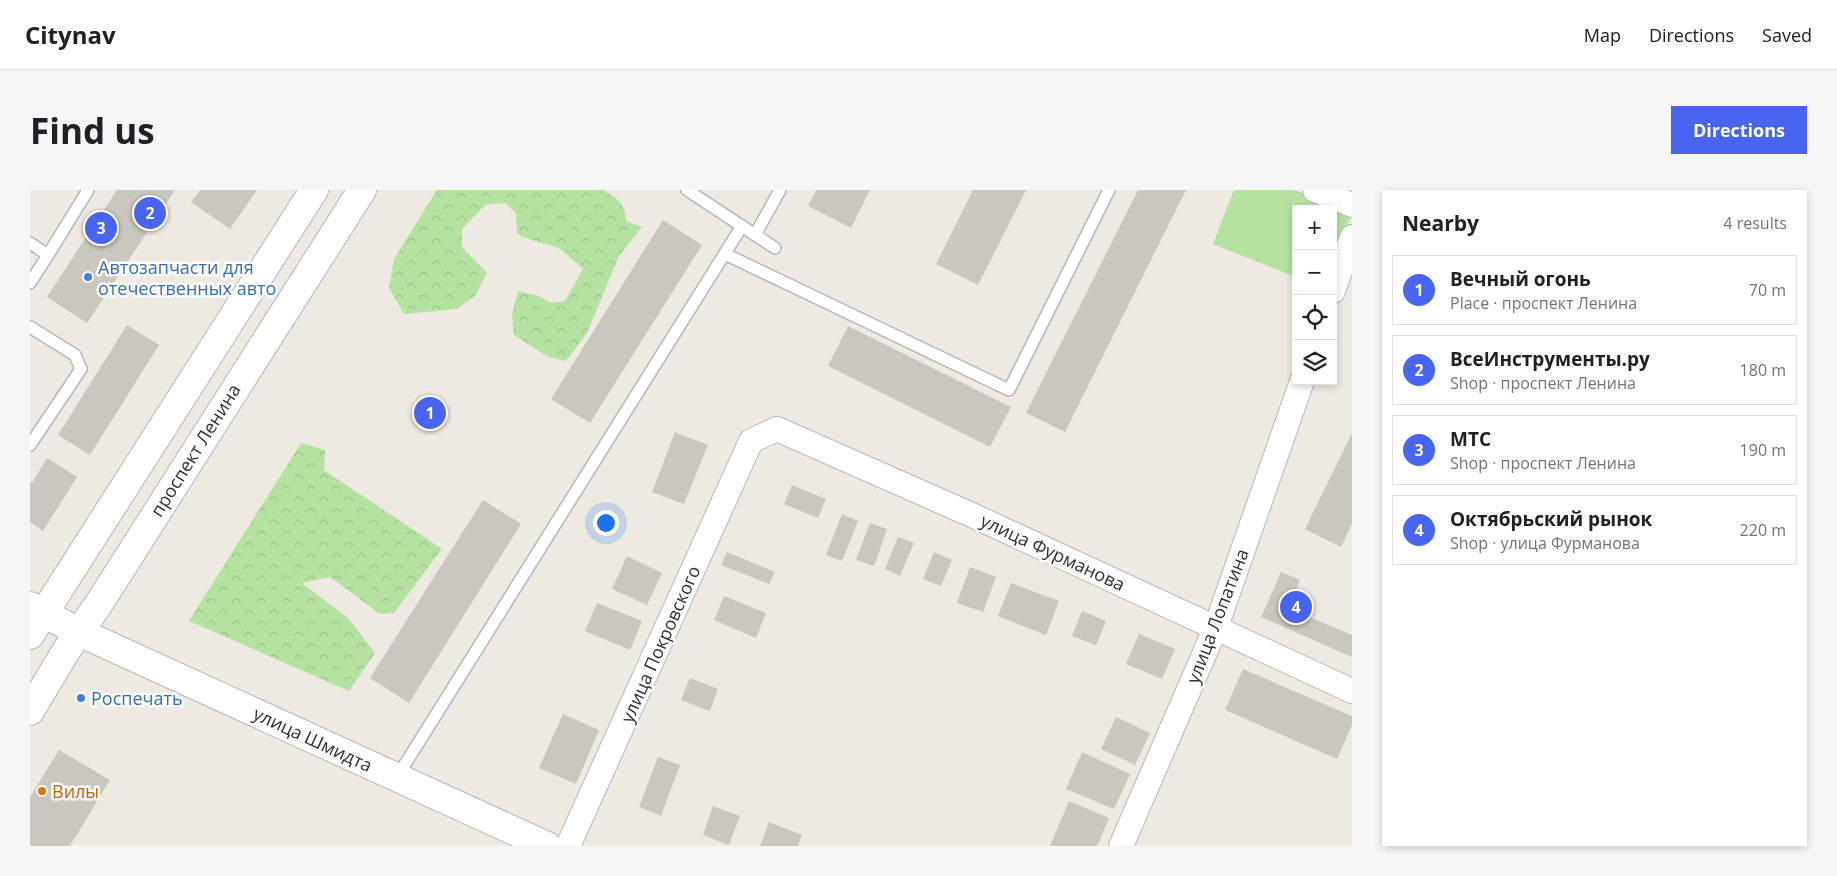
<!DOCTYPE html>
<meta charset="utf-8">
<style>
body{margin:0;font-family:"Open Sans",sans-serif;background:#f6f6f6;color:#202124}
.controls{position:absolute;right:15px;top:15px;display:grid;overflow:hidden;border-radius:0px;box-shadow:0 2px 8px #0003}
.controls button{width:45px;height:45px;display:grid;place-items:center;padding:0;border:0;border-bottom:1px solid #e0e0e0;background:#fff;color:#202124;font:25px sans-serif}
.you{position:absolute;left:575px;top:332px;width:18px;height:18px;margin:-12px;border:4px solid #fff;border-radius:50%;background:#1a73e8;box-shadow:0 0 0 8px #1a73e833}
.badge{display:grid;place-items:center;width:32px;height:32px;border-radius:50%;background:#4a64f2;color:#fff;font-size:16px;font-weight:700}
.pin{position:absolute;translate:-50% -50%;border:2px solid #fff;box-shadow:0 1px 5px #0006}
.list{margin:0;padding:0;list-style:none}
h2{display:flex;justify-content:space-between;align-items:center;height:65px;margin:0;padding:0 20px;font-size:21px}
h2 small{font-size:16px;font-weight:400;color:#757577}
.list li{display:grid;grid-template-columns:32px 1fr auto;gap:15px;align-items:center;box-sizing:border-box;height:70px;margin:0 10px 10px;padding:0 10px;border:1px solid #e0e0e0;border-radius:0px}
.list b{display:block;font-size:19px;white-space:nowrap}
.list p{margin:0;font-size:16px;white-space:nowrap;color:#757577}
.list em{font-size:16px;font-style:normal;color:#757577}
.icon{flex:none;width:28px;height:28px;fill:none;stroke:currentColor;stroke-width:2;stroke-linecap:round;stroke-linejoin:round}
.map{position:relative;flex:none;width:1322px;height:656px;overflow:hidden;border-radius:0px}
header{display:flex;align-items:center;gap:30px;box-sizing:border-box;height:70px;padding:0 25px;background:#fff;border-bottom:1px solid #e0e0e0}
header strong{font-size:24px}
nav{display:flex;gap:28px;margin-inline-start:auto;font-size:18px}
.intro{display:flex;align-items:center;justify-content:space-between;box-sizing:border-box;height:120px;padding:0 30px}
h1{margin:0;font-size:35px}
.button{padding:12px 22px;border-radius:0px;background:#4a64f2;color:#fff;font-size:18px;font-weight:700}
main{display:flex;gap:30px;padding:0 30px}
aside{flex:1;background:#fff;border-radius:0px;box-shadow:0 2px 8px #0003}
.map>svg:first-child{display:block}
.forest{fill:url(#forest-crowns)}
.park{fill:#b5e2a1}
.building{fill:#cac7bf}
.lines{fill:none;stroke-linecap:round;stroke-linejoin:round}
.service-casing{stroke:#b4b7c0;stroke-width:14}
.minor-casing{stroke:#b4b7c0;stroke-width:26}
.secondary-casing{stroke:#b4b7c0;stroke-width:30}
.service{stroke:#fff;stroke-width:11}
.minor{stroke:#fff;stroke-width:24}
.secondary{stroke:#fff;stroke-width:28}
.shop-dot{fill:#3f7fe0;stroke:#fff;stroke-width:2}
.food-dot{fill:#e8710a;stroke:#fff;stroke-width:2}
.labels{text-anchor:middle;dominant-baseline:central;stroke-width:5;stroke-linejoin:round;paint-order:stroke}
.shop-label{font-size:18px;fill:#366cbe;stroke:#fff;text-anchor:start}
.street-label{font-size:18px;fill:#2e2e2e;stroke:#fff}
.food-label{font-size:18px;fill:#c56008;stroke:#fff;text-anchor:start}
</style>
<header>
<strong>Citynav</strong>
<nav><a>Map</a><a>Directions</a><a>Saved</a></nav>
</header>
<div class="intro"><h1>Find us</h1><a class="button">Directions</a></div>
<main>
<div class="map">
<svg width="1322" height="656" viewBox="0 0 1322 656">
<defs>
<pattern id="forest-crowns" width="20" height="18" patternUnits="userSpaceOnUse" patternTransform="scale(1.25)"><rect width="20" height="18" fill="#b5e2a1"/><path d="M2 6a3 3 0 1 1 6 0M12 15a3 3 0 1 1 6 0" fill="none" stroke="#9cc28b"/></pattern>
</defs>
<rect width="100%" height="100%" fill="#eee9e1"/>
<g class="forest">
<path d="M407,0H574C589,10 595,13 596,31L612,37L589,66L557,143L536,171L518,167L484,145L482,123L488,101L509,106L521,113L535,111L553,79L529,58L492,47L487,42L486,23L475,13L455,15L432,39V57L457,83L445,106L426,119L374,124L359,98L364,69Z"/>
<polygon points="271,253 295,260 294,280 412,359 364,423 350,424 300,387 272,393 317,427 345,463 319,501 159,431"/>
</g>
<polygon class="park" points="1204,0 1264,0 1322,22 1303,74 1303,19 1266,19 1266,87 1183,54"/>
<g class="building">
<polygon points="87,0 145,0 57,133 17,107"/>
<polygon points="170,0 227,0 200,39 161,12"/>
<polygon points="786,0 840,0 821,38 778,16"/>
<polygon points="943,0 996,0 948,95 906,74"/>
<polygon points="1108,0 1156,0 1035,242 996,223"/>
<polygon points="633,30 672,55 560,233 521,209"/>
<polygon points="97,135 129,155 60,265 28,245"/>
<polygon points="818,136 981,217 960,257 798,176"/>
<polygon points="645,242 678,255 654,314 622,302"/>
<polygon points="1322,243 1322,334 1311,357 1275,339"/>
<polygon points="17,268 47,287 13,341 0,332 0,291 2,293"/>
<polygon points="762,295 796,309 788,328 754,314"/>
<polygon points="453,310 491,334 379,513 340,488"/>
<polygon points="812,324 828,331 812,371 796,365"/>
<polygon points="840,333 857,339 844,376 826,370"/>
<polygon points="868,347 884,353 870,386 855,379"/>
<polygon points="697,362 745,382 739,394 691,375"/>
<polygon points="904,362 922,370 911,396 893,389"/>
<polygon points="597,366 632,383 617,415 582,399"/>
<polygon points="940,377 966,387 953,422 927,413"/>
<polygon points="1251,382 1270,390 1258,418 1322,445 1322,467 1231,427"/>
<polygon points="981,393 1029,411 1016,445 968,426"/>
<polygon points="694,406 736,423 726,448 684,430"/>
<polygon points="567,413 612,431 600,460 555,441"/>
<polygon points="1052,421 1076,431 1066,455 1042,446"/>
<polygon points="1109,444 1145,459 1132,489 1096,474"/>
<polygon points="1213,479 1322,526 1322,535 1307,569 1195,520"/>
<polygon points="660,488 688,499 680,521 651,510"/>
<polygon points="533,524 569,540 546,594 509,578"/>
<polygon points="1086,527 1120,543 1105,575 1071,559"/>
<polygon points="29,560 80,590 40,656 0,656 0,607"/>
<polygon points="1052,562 1100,584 1084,619 1036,599"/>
<polygon points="628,567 650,575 631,626 609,617"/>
<polygon points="1039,611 1079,628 1067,656 1020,656"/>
<polygon points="683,616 710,626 699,655 673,645"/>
<polygon points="739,632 772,645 768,656 730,656"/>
</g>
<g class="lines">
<defs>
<g id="service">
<polyline points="657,0 745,58"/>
<polyline points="725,45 750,0"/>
<polyline points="0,53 18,65 0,93"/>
<polyline points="695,64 979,200 1079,0"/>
<polyline points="18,65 58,0"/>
<polyline points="0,137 45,165 51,179 0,255"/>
<polyline points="367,587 712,36"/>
</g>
<g id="minor">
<polyline points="1285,0 1322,15"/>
<polyline points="1303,101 1322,47"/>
<polyline points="538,656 721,251 747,239 944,326 1322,501"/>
<polyline points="1091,656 1186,437 1272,191"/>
</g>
<g id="secondary">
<polyline points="0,416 49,442 517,656"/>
<polyline points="0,445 284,0"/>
<polyline points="0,521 36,461 68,415 332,0"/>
</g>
</defs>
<use href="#service" class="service-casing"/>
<use href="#minor" class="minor-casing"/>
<use href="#secondary" class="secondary-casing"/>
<use href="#service" class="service"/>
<use href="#minor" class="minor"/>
<use href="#secondary" class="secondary"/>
</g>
<g class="shop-dot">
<circle cx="58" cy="87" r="5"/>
<circle cx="51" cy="508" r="5"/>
</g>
<circle class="food-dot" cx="12" cy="601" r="5"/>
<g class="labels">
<g class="shop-label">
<text x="68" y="77">Автозапчасти для<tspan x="68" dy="21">отечественных авто</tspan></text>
<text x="61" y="508">Роспечать</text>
</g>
<g class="street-label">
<text transform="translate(165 260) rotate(-58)">проспект Ленина</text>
<text transform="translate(1023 362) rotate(25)">улица Фурманова</text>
<text transform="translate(1187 426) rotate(-69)">улица Лопатина</text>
<text transform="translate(630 454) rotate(-66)">улица Покровского</text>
<text transform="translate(283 549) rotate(25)">улица Шмидта</text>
</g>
<g class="food-label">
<text x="22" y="601">Вилы</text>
</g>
</g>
</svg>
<div class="controls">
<button>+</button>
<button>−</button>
<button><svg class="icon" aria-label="locate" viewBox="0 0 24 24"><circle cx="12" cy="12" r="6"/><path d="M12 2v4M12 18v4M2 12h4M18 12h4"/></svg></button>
<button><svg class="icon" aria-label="layers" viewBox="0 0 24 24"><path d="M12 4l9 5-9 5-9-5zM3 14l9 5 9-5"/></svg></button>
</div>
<div class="you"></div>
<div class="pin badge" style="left:400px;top:223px">1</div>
<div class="pin badge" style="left:120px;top:23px">2</div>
<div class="pin badge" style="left:71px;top:38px">3</div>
<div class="pin badge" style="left:1266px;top:417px">4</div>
</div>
<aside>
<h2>Nearby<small>4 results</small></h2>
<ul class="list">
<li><span class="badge">1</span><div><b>Вечный огонь</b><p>Place · проспект Ленина</p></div><em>70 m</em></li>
<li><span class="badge">2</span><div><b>ВсеИнструменты.ру</b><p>Shop · проспект Ленина</p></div><em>180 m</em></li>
<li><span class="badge">3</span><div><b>МТС</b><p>Shop · проспект Ленина</p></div><em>190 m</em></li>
<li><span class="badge">4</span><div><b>Октябрьский рынок</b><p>Shop · улица Фурманова</p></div><em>220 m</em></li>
</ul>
</aside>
</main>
